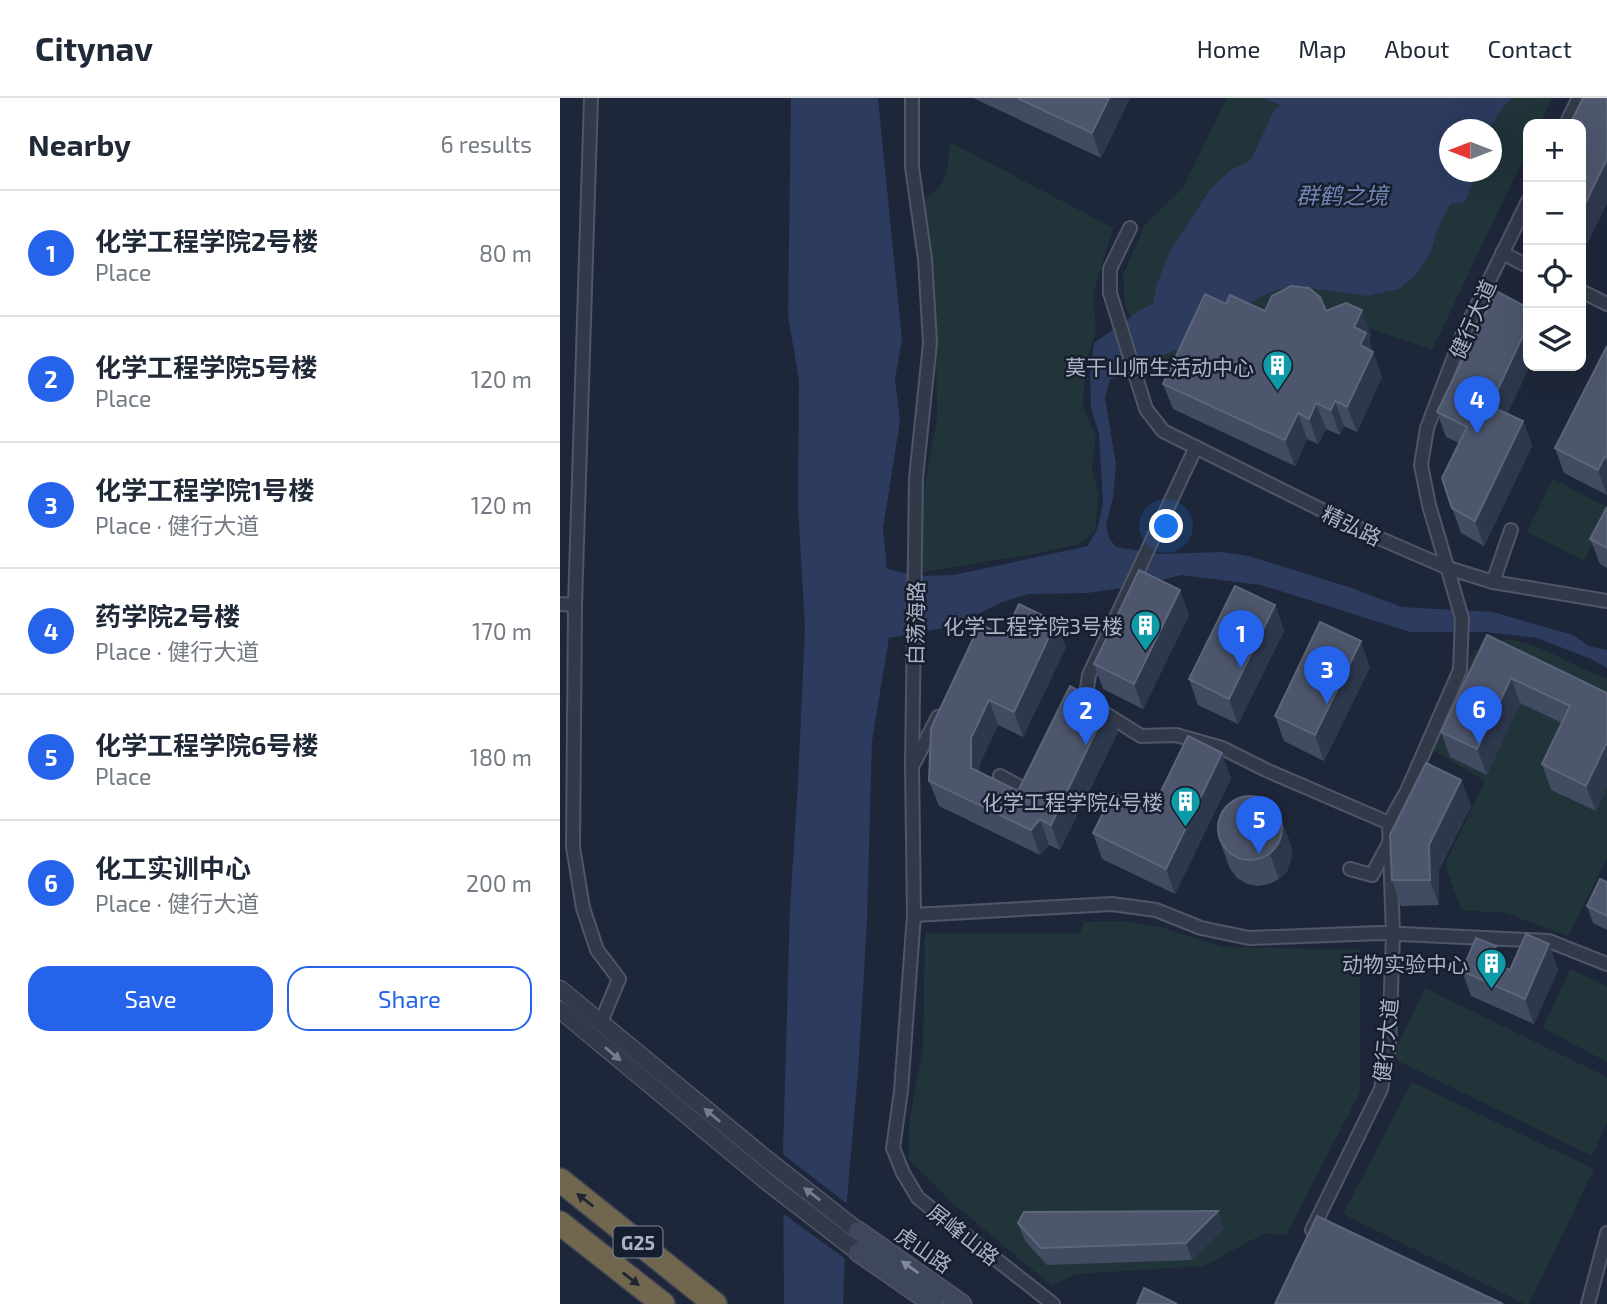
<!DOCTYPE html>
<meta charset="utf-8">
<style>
body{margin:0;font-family:"Exo 2","Noto Sans SC",sans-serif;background:#f2f2f3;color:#1f2937}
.controls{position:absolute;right:21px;top:21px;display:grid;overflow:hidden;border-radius:14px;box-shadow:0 7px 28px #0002}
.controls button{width:63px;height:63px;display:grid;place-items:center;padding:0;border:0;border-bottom:2px solid #e0e1e3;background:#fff;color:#1f2937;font:35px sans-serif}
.compass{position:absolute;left:879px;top:21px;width:63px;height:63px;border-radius:50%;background:#fff;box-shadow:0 7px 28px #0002;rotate:270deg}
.you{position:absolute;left:607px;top:429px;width:24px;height:24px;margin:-18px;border:5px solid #fff;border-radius:50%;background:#1a73e8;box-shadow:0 0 0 10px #1a73e833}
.badge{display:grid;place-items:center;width:46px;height:46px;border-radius:50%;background:#2563eb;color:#fff;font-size:23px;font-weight:700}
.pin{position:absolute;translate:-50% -58px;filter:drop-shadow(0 2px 4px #0008)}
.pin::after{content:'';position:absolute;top:37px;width:24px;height:21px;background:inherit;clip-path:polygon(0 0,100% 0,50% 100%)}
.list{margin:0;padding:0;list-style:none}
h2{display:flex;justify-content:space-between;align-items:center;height:91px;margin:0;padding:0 28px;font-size:30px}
h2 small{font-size:23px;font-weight:400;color:#747a83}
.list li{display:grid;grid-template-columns:46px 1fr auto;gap:21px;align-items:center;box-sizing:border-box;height:126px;padding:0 28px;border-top:2px solid #e0e1e3}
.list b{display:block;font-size:26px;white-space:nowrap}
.list p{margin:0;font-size:23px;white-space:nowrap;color:#747a83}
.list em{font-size:23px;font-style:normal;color:#747a83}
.actions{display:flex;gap:14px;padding:21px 28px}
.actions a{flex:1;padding:16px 0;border:2px solid #2563eb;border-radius:21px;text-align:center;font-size:24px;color:#2563eb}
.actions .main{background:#2563eb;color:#fff}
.icon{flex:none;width:38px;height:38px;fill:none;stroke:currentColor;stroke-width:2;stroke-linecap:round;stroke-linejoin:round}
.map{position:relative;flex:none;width:1047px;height:1206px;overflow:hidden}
header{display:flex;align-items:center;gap:42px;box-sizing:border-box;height:98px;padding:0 35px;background:#fff;border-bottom:2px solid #e0e1e3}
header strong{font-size:33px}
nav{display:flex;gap:38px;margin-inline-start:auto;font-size:24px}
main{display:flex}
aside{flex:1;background:#fff}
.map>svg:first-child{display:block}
.green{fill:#20343a;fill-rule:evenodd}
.water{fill:#2c3b5e}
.pier{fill:#1e2739}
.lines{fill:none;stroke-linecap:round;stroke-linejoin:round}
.minor-casing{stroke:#4f5667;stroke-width:16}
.tertiary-casing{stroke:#4f5667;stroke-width:19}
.secondary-casing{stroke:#4f5667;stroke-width:21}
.motorway-casing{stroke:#3c4354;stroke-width:26}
.minor{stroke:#323949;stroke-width:12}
.tertiary{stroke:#323949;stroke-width:16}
.secondary{stroke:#3f475d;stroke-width:18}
.motorway{stroke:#70674e;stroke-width:23}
.wall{fill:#414b62}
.shaded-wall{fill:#2e384d}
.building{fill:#4d566c;stroke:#5c657a;stroke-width:2}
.oneway{fill:#757c8e}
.oneway2{fill:#202531}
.oneway3{fill:#80889c}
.labels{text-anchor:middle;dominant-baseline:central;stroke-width:5;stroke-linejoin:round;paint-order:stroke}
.shield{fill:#171e2e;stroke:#7f8698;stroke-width:2}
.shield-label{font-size:19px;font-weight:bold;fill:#acb3c6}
.street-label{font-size:21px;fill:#acb3c6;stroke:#171e2e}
.poi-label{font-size:21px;fill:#acb3c6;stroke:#171e2e;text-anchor:end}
.water-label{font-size:23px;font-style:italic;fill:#7086b2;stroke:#171e2e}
</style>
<header>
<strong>Citynav</strong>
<nav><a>Home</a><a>Map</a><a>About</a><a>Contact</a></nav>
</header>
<main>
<aside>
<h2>Nearby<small>6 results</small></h2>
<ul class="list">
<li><span class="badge">1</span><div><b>化学工程学院2号楼</b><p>Place</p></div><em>80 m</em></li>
<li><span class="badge">2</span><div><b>化学工程学院5号楼</b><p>Place</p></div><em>120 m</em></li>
<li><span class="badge">3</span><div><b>化学工程学院1号楼</b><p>Place · 健行大道</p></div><em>120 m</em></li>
<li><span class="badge">4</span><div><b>药学院2号楼</b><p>Place · 健行大道</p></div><em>170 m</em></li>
<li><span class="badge">5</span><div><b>化学工程学院6号楼</b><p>Place</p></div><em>180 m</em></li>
<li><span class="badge">6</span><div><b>化工实训中心</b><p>Place · 健行大道</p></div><em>200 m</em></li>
</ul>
<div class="actions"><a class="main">Save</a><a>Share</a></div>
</aside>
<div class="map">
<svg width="1047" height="1206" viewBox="0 0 1047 1206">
<rect width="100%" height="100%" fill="#1e2739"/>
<g class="green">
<path d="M667,0H992L980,26H968V51L872,252L784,222L630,252L592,278L565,206L563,177L585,126L623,90ZM890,32H932V74H890Z"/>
<path d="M390,44L553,130L533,196L536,232L525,268L523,309L536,338L532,372L539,397L535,433L520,446L474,456L363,474L360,413L377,321L376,215L361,104C389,87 387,75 390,44Z"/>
<polygon points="993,381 1047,409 1047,416 1024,463 967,434"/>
<path d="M947,541C982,546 1014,569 1047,581V760L1008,838L946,815L901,812L885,766L925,683L871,651L914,553Z"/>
<polygon points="564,823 600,829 663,849 800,852 800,994 726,1137 705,1135 644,1168 515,1176 492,1188 388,1101 349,1061 349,1025 363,950 365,835 520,835 524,824"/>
<polygon points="1010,871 1047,888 1047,964 983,930"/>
<polygon points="865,890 1047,979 1047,1025 1032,1058 832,960"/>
<polygon points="852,984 1034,1071 969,1206 965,1206 783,1116"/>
</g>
<polygon class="water" points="231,0 318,0 342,242 335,280 340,323 323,430 327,471 356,478 394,477 528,448 538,429 543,405 539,335 531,310 530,279 534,245 582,211 593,206 597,186 610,153 651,90 671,72 691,62 712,16 720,7 704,0 952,0 941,12 929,31 890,32 890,74 917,74 905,104 890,106 876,135 871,154 856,177 839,191 807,198 743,189 723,190 704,197 622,249 550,282 545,299 556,367 553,400 546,427 549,440 556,449 600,456 661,454 689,458 792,490 842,509 933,514 1013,537 1029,548 1047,552 1047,570 1031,561 977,540 926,534 850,534 701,487 621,477 583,487 527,495 468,496 442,504 394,528 329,540 312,643 307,822 298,975 287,1101 283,1206 224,1206 223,1053 230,809 238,684 245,529 238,409 239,282 228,218"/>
<polygon class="pier" points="220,1054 290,1108 288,1163 220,1113"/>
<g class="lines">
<defs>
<g id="minor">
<polyline points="31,0 15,507 13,749 23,810 37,852 59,881 41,924"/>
<polyline points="352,0 352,69 365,161 370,245 356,380 352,668 354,817 341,993 333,1050 343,1075 358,1100 493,1206"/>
<polyline points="1006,26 1019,0"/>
<polyline points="570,130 550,171 550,195 586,311 603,333 812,437 888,470 933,484 1047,503"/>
<polyline points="942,155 968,168"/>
<polyline points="1021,193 1047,206"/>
<polyline points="636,349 529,577 526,596 535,609 581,638 616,637 662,650 706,672 829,725"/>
<polyline points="933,484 951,432"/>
<polyline points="0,506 15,507"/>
<polyline points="354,665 378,619"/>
<polyline points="440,678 468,693 471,686"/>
<polyline points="790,771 812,777 829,745"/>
<polyline points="354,817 552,806 596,812 641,830 689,840 820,835 989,843 1047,866"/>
<polyline points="752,1132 821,991 829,948 833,836 829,725 847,693 900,572 902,520 869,407 861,367 867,330 902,238 968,103"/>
<polyline points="1028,1206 1047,1135"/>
</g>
<g id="tertiary">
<polyline points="0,891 205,1060 298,1133"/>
<polyline points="0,912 205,1082 298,1154"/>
</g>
<g id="secondary">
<polyline points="298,1133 402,1206"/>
<polyline points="298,1154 373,1206"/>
</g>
<g id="motorway">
<polyline points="0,1082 155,1206"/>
<polyline points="0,1125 103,1206"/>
</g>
</defs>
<use href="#minor" class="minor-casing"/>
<use href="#tertiary" class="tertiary-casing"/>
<use href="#secondary" class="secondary-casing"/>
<use href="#motorway" class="motorway-casing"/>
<use href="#minor" class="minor"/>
<use href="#tertiary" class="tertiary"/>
<use href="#secondary" class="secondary"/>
<use href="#motorway" class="motorway"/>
</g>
<g class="wall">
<polygon points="413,0 570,0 541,60"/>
<polygon points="1047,0 1047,105 1027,145 1021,142 1021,26"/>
<polygon points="666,206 705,213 766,213 811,237 809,243 822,279 797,334 784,328 780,337 766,331 758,346 747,341 735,368 613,311 603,286"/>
<polygon points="1047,248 1047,397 1004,375 995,350"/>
<polygon points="877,314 948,316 963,323 972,348 924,448 901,435 892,410 899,345 886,339"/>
<polygon points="1047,409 1047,470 1040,466 1030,441"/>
<polygon points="715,507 724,533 678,626 638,607 629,581"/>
<polygon points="629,517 583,611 543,591 534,566"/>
<polygon points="927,537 1047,595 1047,689 1036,713 991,692 982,666 1002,625 960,605 927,677 890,659 881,634"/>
<polygon points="444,538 506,549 463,639 438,627 420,665 420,674 458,693 548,608 558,634 500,752 489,747 480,757 379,708 369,683"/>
<polygon points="810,569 764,663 724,643 715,618"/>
<polygon points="671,680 615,796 542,761 533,735 591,714"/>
<polygon points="901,682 911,708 879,772 879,807 841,808 832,782"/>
<polygon points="719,714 732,751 731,762 727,773 719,781 709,786 698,788 687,786 677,780 670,771 661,746"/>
<polygon points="1047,784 1047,832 1033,825 1027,808"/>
<polygon points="989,846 998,872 974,926 911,898 902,873 936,848 943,869 950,872"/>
<polygon points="458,1125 664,1130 632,1162 487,1167 465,1143"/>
</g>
<g class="shaded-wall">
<polygon points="549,0 570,0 541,60 532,35"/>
<polygon points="1047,61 1047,105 1027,145 1021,127 1021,114"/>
<polygon points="802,212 811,237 809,243 822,279 797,334 787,309 794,229"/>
<polygon points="968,227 968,268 970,268 939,333 930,308"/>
<polygon points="775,303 784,328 780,337 771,312"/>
<polygon points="756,305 766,331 758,346 749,321"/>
<polygon points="738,315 747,341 735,368 725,342"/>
<polygon points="963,323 972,348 924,448 915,423"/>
<polygon points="1045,358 1047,365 1047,397 1038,372"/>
<polygon points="620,492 629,517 583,611 574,586"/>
<polygon points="715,507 724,533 678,626 669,601"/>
<polygon points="496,524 506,549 463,639 454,614"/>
<polygon points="801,543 810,569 764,663 755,637"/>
<polygon points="951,580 960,605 927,677 917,651"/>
<polygon points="429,602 438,627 420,665 420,695 411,670 411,640"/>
<polygon points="548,608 558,634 500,752 491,727"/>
<polygon points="1047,644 1047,689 1036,713 1026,688"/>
<polygon points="662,655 671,680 615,796 606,771"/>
<polygon points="901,682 911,708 879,772 879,807 870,782 869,747"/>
<polygon points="719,714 732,751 731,762 727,773 719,781 710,756"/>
<polygon points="480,721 489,747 480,757 471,732"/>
<polygon points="989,846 998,872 974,926 965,901"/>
<polygon points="936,848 945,874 929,863"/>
<polygon points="658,1113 664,1130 632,1162 626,1145"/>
</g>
<g class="building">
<polygon points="457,0 549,0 532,35"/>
<polygon points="1023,0 1047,0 1047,61 1021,114 1021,26 1010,26"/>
<polygon points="731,188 749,190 760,199 766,213 786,205 802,212 794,229 806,235 800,247 813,254 787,309 775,303 771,312 756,305 749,321 738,315 725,342 603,286 645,196 666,206 670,197 705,213 712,198"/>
<polygon points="936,193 968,210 968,227 930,308 963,323 915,423 892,410 882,380 907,329 877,314"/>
<polygon points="1047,248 1047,360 1045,358 1038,372 995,350"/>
<polygon points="1047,409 1047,450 1030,441"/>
<polygon points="579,472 620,492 574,586 534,566"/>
<polygon points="675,488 715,507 669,601 629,581"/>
<polygon points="459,506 496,524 454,614 429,602 411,640 411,670 458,693 510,588 548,608 491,727 480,721 471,732 369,683 371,630 420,526 444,538"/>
<polygon points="760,524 801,543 755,637 715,618"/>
<polygon points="927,537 1047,595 1047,644 1026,688 982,666 1010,608 951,580 917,651 881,634"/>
<polygon points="628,638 662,655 606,771 533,735 553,695 591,714"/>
<polygon points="866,665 901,682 869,747 870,782 832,782 830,737"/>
<circle cx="690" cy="730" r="32"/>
<polygon points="1040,781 1047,784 1047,818 1027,808"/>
<polygon points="966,836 989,846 965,901 902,873 916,840 936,848 929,863 950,872"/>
<polygon points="658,1113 626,1145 481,1150 458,1125 464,1114"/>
<polygon points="757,1118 943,1206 715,1206"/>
<polygon points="584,1190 617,1206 577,1206"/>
</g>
<defs><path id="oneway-solid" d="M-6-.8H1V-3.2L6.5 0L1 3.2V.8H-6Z" transform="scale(1.75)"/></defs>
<g class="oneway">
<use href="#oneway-solid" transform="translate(53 956) rotate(40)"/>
<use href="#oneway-solid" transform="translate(152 1017) rotate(-140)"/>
<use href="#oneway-solid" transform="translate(252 1096) rotate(-142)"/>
</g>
<g class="oneway2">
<use href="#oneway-solid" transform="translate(25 1102) rotate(-142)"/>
<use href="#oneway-solid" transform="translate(71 1181) rotate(38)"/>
</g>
<use class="oneway3" href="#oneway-solid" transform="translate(350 1169) rotate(-145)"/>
<defs>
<symbol id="building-pin" viewBox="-11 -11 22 30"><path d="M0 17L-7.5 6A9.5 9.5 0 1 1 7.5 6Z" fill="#0f9aa8" stroke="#171e2e"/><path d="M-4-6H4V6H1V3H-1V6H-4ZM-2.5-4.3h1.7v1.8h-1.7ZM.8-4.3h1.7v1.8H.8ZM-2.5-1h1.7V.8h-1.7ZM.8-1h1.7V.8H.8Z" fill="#fff"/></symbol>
</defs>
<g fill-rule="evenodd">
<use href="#building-pin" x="700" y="250" width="35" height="47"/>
<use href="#building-pin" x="568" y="510" width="35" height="47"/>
<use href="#building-pin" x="608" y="686" width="35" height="47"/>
<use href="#building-pin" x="914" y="848" width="35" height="47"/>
</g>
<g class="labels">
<rect class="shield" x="53.5" y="1128.5" width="49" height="31" rx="5"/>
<g class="shield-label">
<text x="78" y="1144">G25</text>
</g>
<g class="street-label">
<text transform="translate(912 221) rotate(-66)">健行大道</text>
<text transform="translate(792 427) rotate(26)">精弘路</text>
<text transform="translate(355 525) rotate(-89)">白荡海路</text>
<text transform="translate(825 942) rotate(-84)">健行大道</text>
<text transform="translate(404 1136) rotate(38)">屏峰山路</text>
<text transform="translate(364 1151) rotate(35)">虎山路</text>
</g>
<g class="poi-label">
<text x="694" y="268">莫干山师生活动中心</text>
<text x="563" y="527">化学工程学院3号楼</text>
<text x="603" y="703">化学工程学院4号楼</text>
<text x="908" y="865">动物实验中心</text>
</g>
<g class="water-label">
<text x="782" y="97">群鹤之境</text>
</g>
</g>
</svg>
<div class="controls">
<button>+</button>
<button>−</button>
<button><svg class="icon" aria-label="locate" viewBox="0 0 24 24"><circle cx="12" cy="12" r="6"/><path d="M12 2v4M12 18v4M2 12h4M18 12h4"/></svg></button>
<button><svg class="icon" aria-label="layers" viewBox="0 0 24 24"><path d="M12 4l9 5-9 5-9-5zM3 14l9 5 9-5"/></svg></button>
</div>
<svg class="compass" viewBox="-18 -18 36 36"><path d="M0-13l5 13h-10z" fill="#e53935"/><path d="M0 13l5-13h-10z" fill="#747a83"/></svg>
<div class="you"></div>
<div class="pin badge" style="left:681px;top:570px">1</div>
<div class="pin badge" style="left:526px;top:647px">2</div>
<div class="pin badge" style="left:767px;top:606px">3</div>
<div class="pin badge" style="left:917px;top:336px">4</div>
<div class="pin badge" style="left:699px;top:756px">5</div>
<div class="pin badge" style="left:919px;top:646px">6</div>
</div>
</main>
